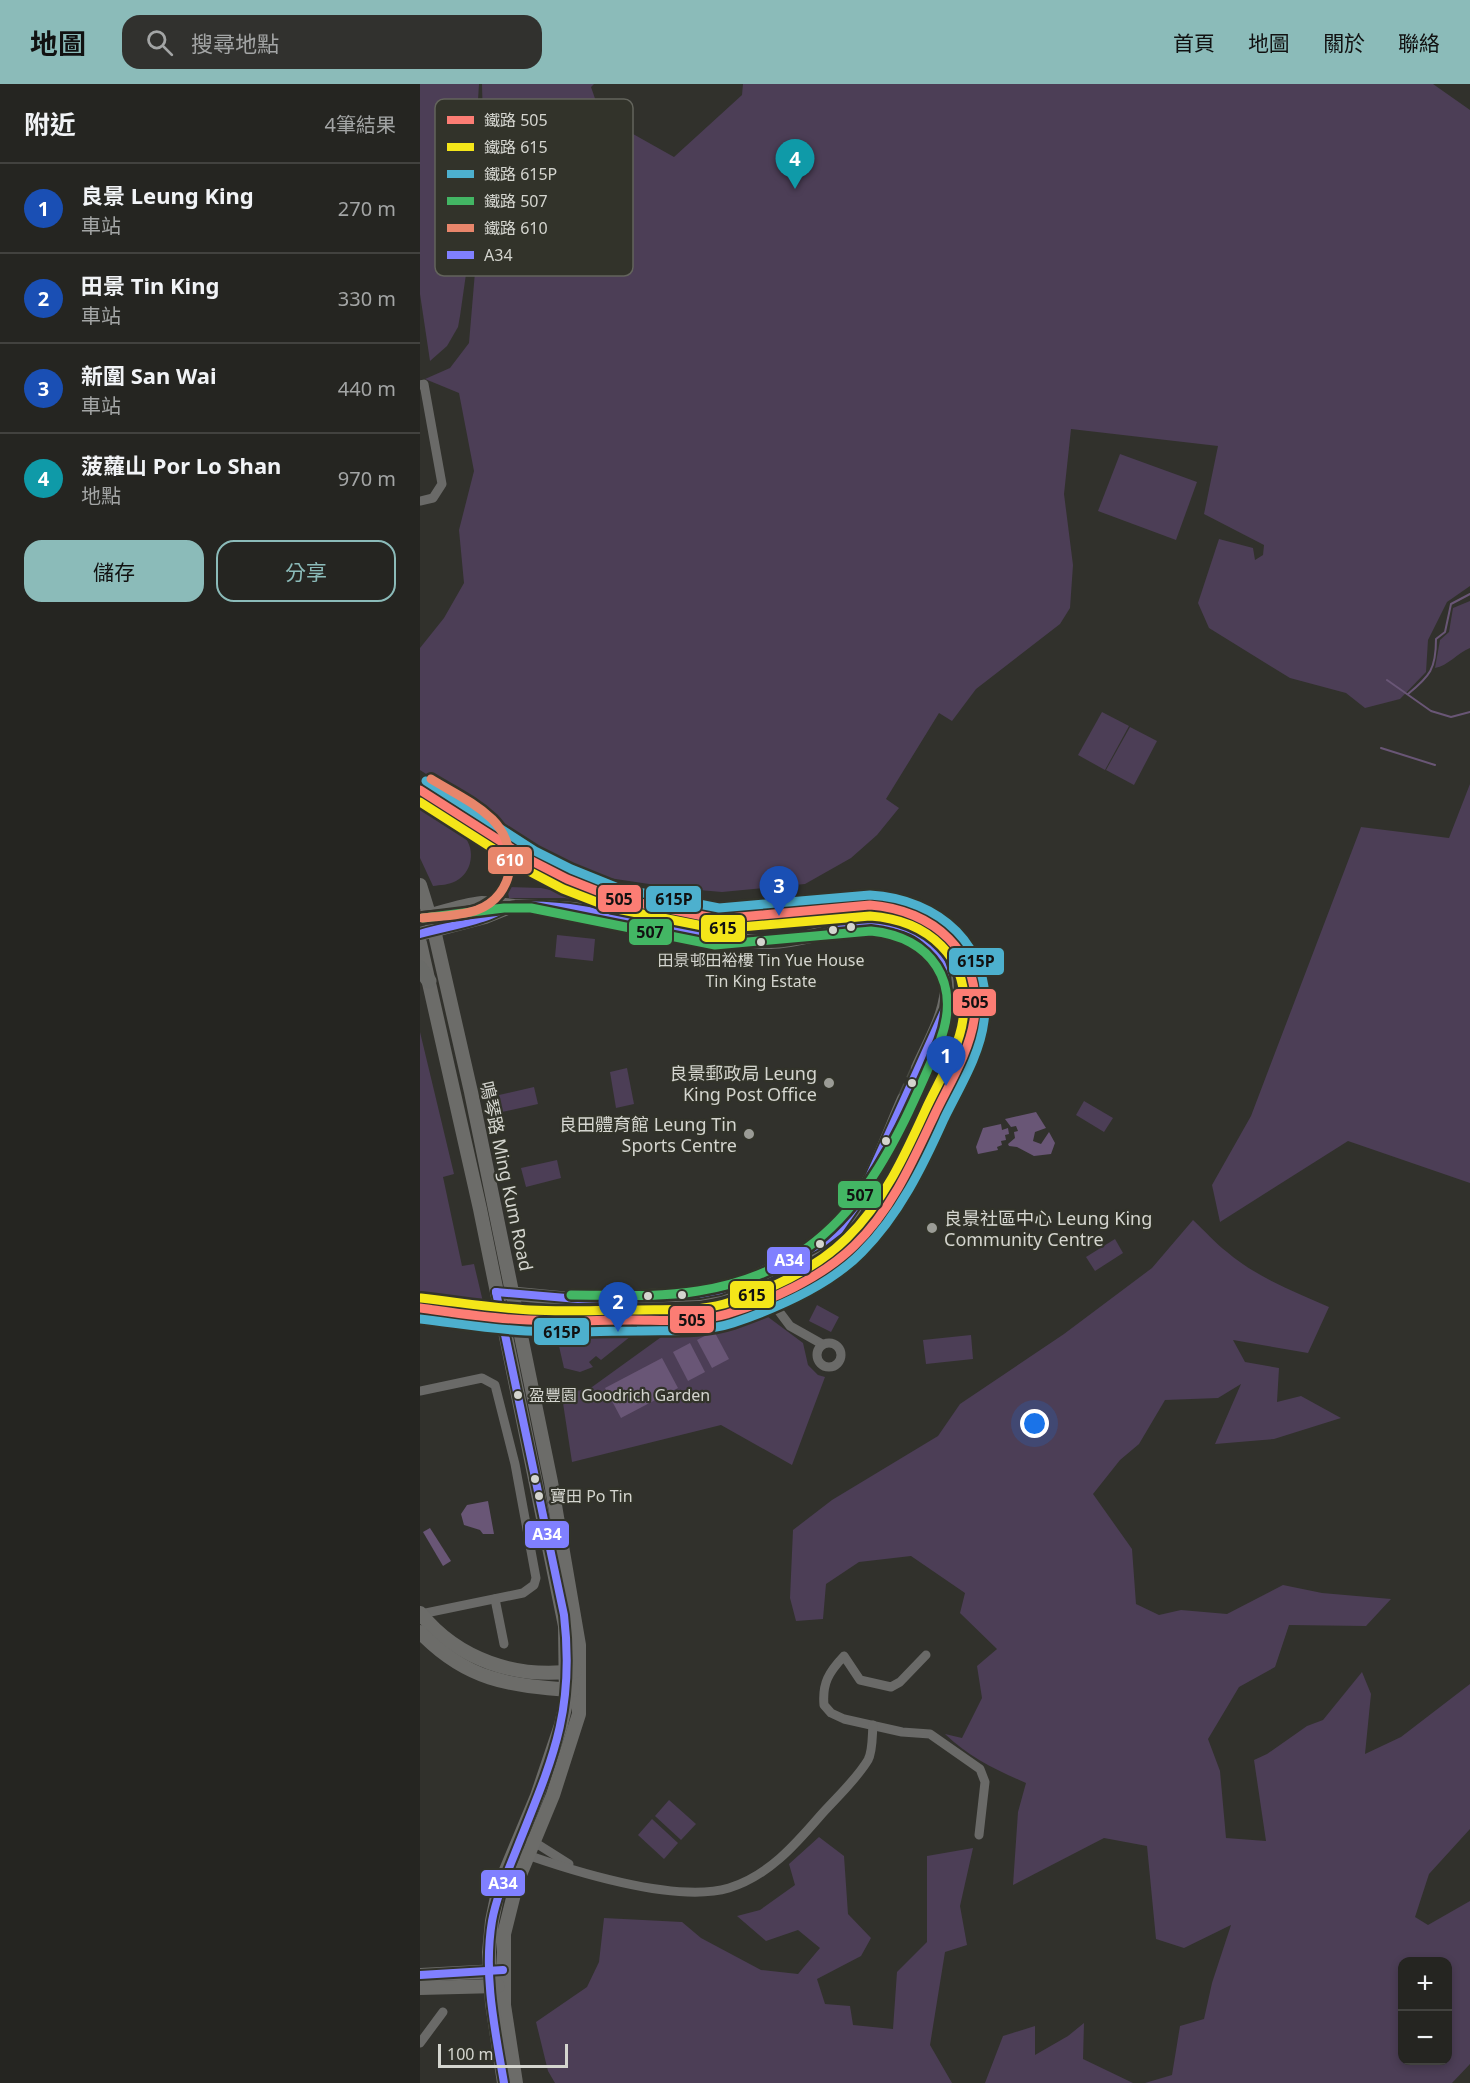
<!DOCTYPE html>
<html lang="zh-TW">
<meta charset="utf-8">
<style>
body{margin:0;font-family:"Noto Sans","Noto Sans TC",sans-serif;background:#31312e;color:#f1f3f6}
.controls{position:absolute;right:18px;bottom:18px;display:grid;overflow:hidden;border-radius:12px;box-shadow:0 3px 9px #0003}
.controls button{width:54px;height:54px;display:grid;place-items:center;padding:0;border:0;border-bottom:2px solid #42423f;background:#252521;color:#f1f3f6;font:30px sans-serif}
.scale{position:absolute;left:18px;bottom:15px;width:130px;box-sizing:border-box;padding-left:6px;border:3px solid #d4d5cf;border-top:0;font-size:16px;line-height:21px;white-space:nowrap;color:#d4d5cf;-webkit-text-stroke:4px #32332a;paint-order:stroke}
.you{position:absolute;left:615px;top:1340px;width:21px;height:21px;margin:-15px;border:4px solid #fff;border-radius:50%;background:#1a73e8;box-shadow:0 0 0 9px #1a73e833}
.badge{display:grid;place-items:center;width:39px;height:39px;border-radius:50%;background:#8bbbb9;color:#fff;font-size:20px;font-weight:700}
.pin{position:absolute;translate:-50% -50px;filter:drop-shadow(0 2px 3px #0008)}
.pin::after{content:'';position:absolute;top:32px;width:21px;height:18px;background:inherit;clip-path:polygon(0 0,100% 0,50% 100%)}
.list{margin:0;padding:0;list-style:none}
h2{display:flex;justify-content:space-between;align-items:center;height:78px;margin:0;padding:0 24px;font-size:26px}
h2 small{font-size:20px;font-weight:400;color:#a3a5a5}
.list li{display:grid;grid-template-columns:39px 1fr auto;gap:18px;align-items:center;box-sizing:border-box;height:90px;padding:0 24px;border-top:2px solid #42423f}
.list b{display:block;font-size:22px;white-space:nowrap}
.list p{margin:0;font-size:20px;white-space:nowrap;color:#a3a5a5}
.list em{font-size:20px;font-style:normal;color:#a3a5a5}
.actions{display:flex;gap:12px;padding:18px 24px}
.actions a{flex:1;padding:14px 0;border:2px solid #8bbbb9;border-radius:18px;text-align:center;font-size:21px;color:#8bbbb9}
.actions .main{background:#8bbbb9;color:#111}
.icon{flex:none;width:33px;height:33px;fill:none;stroke:currentColor;stroke-width:2;stroke-linecap:round;stroke-linejoin:round}
.map{position:relative;flex:none;width:1050px;height:1999px;overflow:hidden}
header{display:flex;align-items:center;gap:36px;box-sizing:border-box;height:84px;padding:0 30px;background:#8bbbb9;color:#111}
header strong{font-size:28px}
nav{display:flex;gap:33px;margin-inline-start:auto;font-size:21px}
.search{width:420px;height:54px;background:#31312e;display:flex;align-items:center;gap:15px;box-sizing:border-box;padding:0 21px;border-radius:18px;color:#a3a5a5;font-size:22px}
main{display:flex}
aside{flex:1;background:#252521}
.map>svg:first-child{display:block}
.green{fill:#4c3e56;fill-rule:evenodd}
.water{fill:#695676}
.lines{fill:none;stroke-linecap:round;stroke-linejoin:round}
.stream{stroke:#695676;stroke-width:2}
.secondary-tunnel{stroke:#494a44;stroke-width:14;stroke-dasharray:14 7;stroke-linecap:butt}
.street{stroke:#6a6a68;stroke-width:9}
.secondary{stroke:#6c6c69;stroke-width:14}
.primary{stroke:#6a6b68;stroke-width:15}
.bus-1-casing{stroke:#32332a;stroke-width:12}
.bus-1{stroke:#8080ff;stroke-width:8}
.rail-1-casing{stroke:#32332a;stroke-width:14}
.rail-2-casing{stroke:#32332a;stroke-width:14}
.rail-3-casing{stroke:#32332a;stroke-width:14}
.rail-4-casing{stroke:#32332a;stroke-width:14}
.rail-5-casing{stroke:#32332a;stroke-width:14}
.rail-1{stroke:#fc7d74;stroke-width:9}
.rail-2{stroke:#f4e619;stroke-width:9}
.rail-3{stroke:#4db0ce;stroke-width:9}
.rail-4{stroke:#43b664;stroke-width:9}
.rail-5{stroke:#e8866b;stroke-width:9}
.bus-dot{fill:#d4d5cf;stroke:#32332a;stroke-width:2}
.poi-dot{fill:#9b9c96;stroke:#32332a;stroke-width:2}
.labels{text-anchor:middle;dominant-baseline:central;stroke-width:4.5;stroke-linejoin:round;paint-order:stroke}
.bus-label{font-size:16px;fill:#d4d5cf;stroke:#32332a;text-anchor:start}
.poi-label{font-size:18px;fill:#d4d5cf;stroke:#32332a;text-anchor:end}
.street-label{font-size:18px;fill:#d4d5cf;stroke:#32332a}
.key{fill:#32332a;stroke:#63645c;stroke-width:1.5}
.key-label{font-size:16px;fill:#d4d5cf}
.line-badge{stroke:#32332a;stroke-width:2}
.badge-label{font-size:16px;text-anchor:middle;font-weight:bold;fill:#fff}
.pale-badge-label{font-size:16px;text-anchor:middle;font-weight:bold;fill:#111}
</style>
<header>
<strong>地圖</strong>
<div class="search"><svg class="icon" aria-label="search" viewBox="0 0 24 24"><circle cx="10" cy="10" r="6"/><path d="M15 15l6 6"/></svg>搜尋地點</div>
<nav><a>首頁</a><a>地圖</a><a>關於</a><a>聯絡</a></nav>
</header>
<main>
<aside>
<h2>附近<small>4筆結果</small></h2>
<ul class="list">
<li><span class="badge" style="background:#1a4fb4">1</span><div><b>良景 Leung King</b><p>車站</p></div><em>270 m</em></li>
<li><span class="badge" style="background:#1a4fb4">2</span><div><b>田景 Tin King</b><p>車站</p></div><em>330 m</em></li>
<li><span class="badge" style="background:#1a4fb4">3</span><div><b>新圍 San Wai</b><p>車站</p></div><em>440 m</em></li>
<li><span class="badge" style="background:#0f9aa8">4</span><div><b>菠蘿山 Por Lo Shan</b><p>地點</p></div><em>970 m</em></li>
</ul>
<div class="actions"><a class="main">儲存</a><a>分享</a></div>
</aside>
<div class="map">
<svg width="1050" height="1999" viewBox="0 0 1050 1999">
<rect width="100%" height="100%" fill="#31312c"/>
<g class="green">
<polygon points="0,0 59,0 48,176 40,232 38,243 27,262 10,277 0,210"/>
<polygon points="62,0 174,0 171,3 181,32 254,73 322,11 323,0 1013,0 1050,26 1050,502 1027,518 1008,556 1006,588 980,615 945,624 926,609 870,594 789,544 778,519 799,455 833,464 835,476 843,471 844,461 784,430 798,362 651,345 644,410 653,481 650,524 640,540 556,605 532,637 519,629 466,715 479,724 457,751 431,774 385,800 302,808 256,804 182,793 150,784 0,686 0,564 24,534 44,499 39,446 54,387 39,309 5,295 30,284 49,259 64,81"/>
<polygon points="700,370 777,398 756,456 678,427"/>
<path d="M1050,517V564C1037,569 1028,582 1015,584L1020,556L1029,548L1033,524Z"/>
<polygon points="682,628 709,642 685,686 658,671"/>
<polygon points="710,643 737,657 714,701 686,686"/>
<polygon points="1050,700 1050,1099 928,1057 800,1138 792,1101 831,1032 941,743 1029,754"/>
<path d="M0,723C14,732 33,740 44,752C56,766 52,789 36,797C29,801 20,801 13,802L0,774Z"/>
<polygon points="87,803 121,804 183,817 185,821 145,814 89,814"/>
<polygon points="137,851 175,855 173,877 135,873"/>
<polygon points="0,948 34,1090 23,1093 42,1182 54,1180 64,1222 0,1214"/>
<polygon points="207,984 214,1020 196,1024 190,988"/>
<polygon points="114,1003 118,1020 82,1028 79,1011"/>
<polygon points="664,1017 693,1034 684,1048 656,1031"/>
<polygon points="137,1076 141,1094 106,1103 101,1084"/>
<path d="M773,1136C785,1147 795,1159 807,1168C836,1193 875,1208 909,1223L888,1269L813,1256L825,1278L859,1284L857,1318L881,1312L921,1334L854,1355L795,1360L821,1300L798,1314L745,1316L719,1360L700,1376L673,1410L712,1465L716,1520L739,1531L761,1526L807,1530L863,1501L902,1509L971,1515L946,1542L869,1541L855,1583L819,1603L788,1655L800,1687L806,1754L846,1757L834,1676L847,1670L887,1642L903,1636L942,1588L951,1610L945,1670L981,1653L1050,1600V1745L1009,1790L995,1833L1008,1841L1050,1817V1980L1032,1999H725L752,1991L760,1942L784,1935L792,1899L811,1841L764,1864L736,1855L727,1762L684,1754L593,1801L598,1728L606,1699C576,1686 549,1673 525,1650L542,1654L562,1614L557,1582L577,1565L540,1529L545,1509L491,1472L439,1478L406,1500L403,1535L376,1537L370,1514L373,1446L412,1416L518,1352L540,1320L644,1250L732,1184ZM982,1878H1028V1976H982Z"/>
<polygon points="695,1155 703,1169 675,1187 666,1173"/>
<polygon points="397,1221 419,1233 411,1248 389,1237"/>
<polygon points="340,1227 383,1259 388,1281 398,1291 405,1293 372,1381 301,1341 152,1378 141,1306 157,1307 172,1303 244,1251"/>
<polygon points="226,1240 181,1276 176,1272 169,1278 173,1283 160,1288 144,1284 136,1249 142,1243"/>
<polygon points="551,1251 553,1275 506,1280 503,1256"/>
<polygon points="249,1716 276,1740 261,1756 235,1732"/>
<polygon points="232,1735 258,1759 244,1775 218,1751"/>
<polygon points="399,1753 424,1772 428,1830 451,1854 441,1872 397,1895 405,1920 430,1922 433,1941 473,1945 477,1888 507,1858 507,1772 553,1764 540,1822 547,1861 525,1868 510,1961 532,1999 135,1999 128,1987 116,1938 167,1903 179,1878 184,1834 262,1838 281,1854 341,1886 378,1890 400,1864 378,1846 346,1857 317,1832 340,1826 375,1801 369,1780"/>
<polygon points="664,1939 663,1975 713,1999 565,1999 583,1952 615,1942 615,1971 648,1952"/>
</g>
<g class="water">
<polygon points="616,1028 626,1044 615,1048 613,1057 621,1060 629,1048 635,1059 631,1070 614,1072 597,1063 589,1062 588,1060 595,1054 594,1048 598,1047 596,1042 591,1043 585,1035"/>
<polygon points="581,1040 582,1046 588,1044 589,1050 585,1051 586,1056 581,1057 582,1061 577,1063 578,1066 558,1070 556,1063 563,1044"/>
<polygon points="294,1247 309,1275 292,1284 277,1256"/>
<polygon points="270,1259 285,1288 268,1297 253,1268"/>
<polygon points="242,1274 258,1304 201,1334 185,1304"/>
<polygon points="68,1417 74,1450 63,1450 60,1446 44,1441 41,1430 47,1421"/>
<polygon points="10,1444 31,1477 23,1482 3,1448"/>
</g>
<g class="lines">
<g class="stream">
<polyline points="967,596 1011,627 1031,633 1050,628"/>
<path d="M988,610C1010,592 1016,585 1016,555L1025,548L1031,520L1050,510"/>
<polyline points="961,664 1015,681"/>
</g>
<polyline class="secondary-tunnel" points="484,1015 498,984"/>
<g class="street">
<polyline points="0,301 4,300 22,400 13,414 0,417"/>
<polyline points="352,1218 370,1242 402,1260"/>
<circle cx="409" cy="1271" r="12"/>
<polyline points="0,1307 62,1294 75,1301 95,1380 116,1494 114,1501 103,1509 1,1530"/>
<polyline points="75,1515 84,1560"/>
<path d="M506,1571L480,1598L471,1603L440,1596L424,1572C409,1588 402,1599 404,1621L411,1629L424,1635L482,1648L510,1650L560,1685L565,1698L559,1751"/>
<polyline points="111,1756 149,1780"/>
<path d="M96,1767C149,1786 255,1820 309,1804C348,1792 375,1761 400,1732C416,1714 436,1696 448,1676C453,1667 452,1651 453,1641"/>
<polyline points="0,1959 23,1928"/>
</g>
<g class="secondary">
<polyline points="0,801 14,846 51,1008 131,1398 159,1561 159,1630 133,1711 97,1798 84,1850 84,1921 96,1999"/>
<path d="M0,834C20,829 42,821 62,819C73,819 84,821 94,822C122,823 148,823 176,828C233,839 292,858 351,858C392,858 467,823 501,852C550,894 518,939 498,984"/>
<polyline points="0,850 65,833 90,823"/>
<polyline points="0,859 60,1125 145,1542 146,1619 141,1641 117,1712 79,1803 72,1837 69,1868 72,1919 84,1999"/>
<path d="M87,1209L150,1215L279,1210C308,1206 332,1195 358,1182C378,1172 400,1163 417,1147C442,1125 469,1048 484,1015"/>
<path d="M0,1529C38,1576 96,1595 155,1587"/>
<path d="M0,1548C46,1596 89,1602 153,1606"/>
<polyline points="0,1891 78,1887"/>
<polyline points="0,1904 78,1902"/>
</g>
<polyline class="primary" points="0,884 9,897"/>
<defs>
<g id="bus-1">
<path d="M0,850C20,844 42,841 62,834C74,831 84,823 96,822C183,817 263,858 349,858C395,858 448,826 492,846C522,860 530,896 525,925L437,1120L419,1146L402,1159L337,1193L300,1206L279,1210L158,1215L76,1208"/>
<path d="M76,1208L144,1531C155,1626 133,1674 99,1759C89,1785 77,1810 72,1837C63,1891 75,1946 84,1999"/>
<polyline points="0,1891 83,1886"/>
</g>
</defs>
<use href="#bus-1" class="bus-1-casing"/>
<use href="#bus-1" class="bus-1"/>
<defs>
<path id="rail-1" d="M0,706L110,776L147,795L195,814L298,835L450,821C513,826 563,868 554,936C549,969 528,1002 514,1032C493,1077 471,1127 434,1162C401,1194 350,1217 307,1230C276,1239 243,1236 212,1236C177,1236 143,1238 108,1236C72,1235 36,1229 0,1224"/>
<path id="rail-2" d="M0,718L105,785L143,805L192,824L298,845L450,832C507,836 552,873 543,935C539,966 518,998 505,1027C485,1071 463,1119 427,1154C396,1185 346,1208 304,1220C275,1228 244,1225 214,1226C179,1226 144,1228 110,1226C73,1224 37,1218 1,1214"/>
<path id="rail-3" d="M0,1235C35,1239 70,1245 106,1247C143,1249 180,1247 217,1247C249,1246 282,1249 313,1239C357,1224 409,1202 442,1168C479,1131 503,1082 524,1035C539,1004 560,971 564,937C574,862 519,815 450,811L299,824L198,804L151,785L115,767L6,697"/>
<path id="rail-4" d="M3,834L84,824H111L295,861L451,847C512,853 542,899 520,957C469,1077 422,1185 278,1207C236,1214 193,1211 151,1211"/>
<path id="rail-5" d="M2,834C20,832 40,832 57,826C96,811 100,763 72,735C54,718 32,708 11,695"/>
</defs>
<use href="#rail-1" class="rail-1-casing"/>
<use href="#rail-2" class="rail-2-casing"/>
<use href="#rail-3" class="rail-3-casing"/>
<use href="#rail-4" class="rail-4-casing"/>
<use href="#rail-5" class="rail-5-casing"/>
<use href="#rail-1" class="rail-1"/>
<use href="#rail-2" class="rail-2"/>
<use href="#rail-3" class="rail-3"/>
<use href="#rail-4" class="rail-4"/>
<use href="#rail-5" class="rail-5"/>
</g>
<g class="bus-dot">
<circle cx="431" cy="843" r="5"/>
<circle cx="413" cy="846" r="5"/>
<circle cx="341" cy="858" r="5"/>
<circle cx="492" cy="999" r="5"/>
<circle cx="466" cy="1057" r="5"/>
<circle cx="400" cy="1160" r="5"/>
<circle cx="262" cy="1211" r="5"/>
<circle cx="228" cy="1212" r="5"/>
<circle cx="98" cy="1311" r="5"/>
<circle cx="115" cy="1395" r="5"/>
<circle cx="119" cy="1412" r="5"/>
</g>
<g class="poi-dot">
<circle cx="409" cy="999" r="6"/>
<circle cx="329" cy="1050" r="6"/>
<circle cx="512" cy="1144" r="6"/>
</g>
<g class="labels">
<g class="bus-label">
<text x="341" y="876" text-anchor="middle">田景邨田裕樓 Tin Yue House<tspan x="341" dy="21">Tin King Estate</tspan></text>
<text x="109" y="1311">盈豐園 Goodrich Garden</text>
<text x="130" y="1412">寶田 Po Tin</text>
</g>
<g class="poi-label">
<text x="397" y="989">良景郵政局 Leung<tspan x="397" dy="21">King Post Office</tspan></text>
<text x="317" y="1040">良田體育館 Leung Tin<tspan x="317" dy="21">Sports Centre</tspan></text>
<text x="524" y="1134" text-anchor="start">良景社區中心 Leung King<tspan x="524" dy="21">Community Centre</tspan></text>
</g>
<g class="street-label">
<text transform="translate(87 1092) rotate(78)">鳴琴路 Ming Kum Road</text>
</g>
</g>
<rect x="15" y="15" width="198" height="177" rx="9" class="key"/>
<rect x="27" y="32" width="27" height="8" fill="#fc7d74"/>
<rect x="27" y="59" width="27" height="8" fill="#f4e619"/>
<rect x="27" y="86" width="27" height="8" fill="#4db0ce"/>
<rect x="27" y="113" width="27" height="8" fill="#43b664"/>
<rect x="27" y="140" width="27" height="8" fill="#e8866b"/>
<rect x="27" y="167" width="27" height="8" fill="#8080ff"/>
<g class="key-label">
<text x="64" y="42">鐵路 505</text>
<text x="64" y="69">鐵路 615</text>
<text x="64" y="96">鐵路 615P</text>
<text x="64" y="123">鐵路 507</text>
<text x="64" y="150">鐵路 610</text>
<text x="64" y="177">A34</text>
</g>
<g class="line-badge">
<rect x="67" y="762" width="46" height="29" rx="6" fill="#e8866b"/>
<rect x="177" y="800" width="45" height="29" rx="6" fill="#fc7d74"/>
<rect x="225" y="801" width="57" height="28" rx="6" fill="#4db0ce"/>
<rect x="280" y="830" width="46" height="29" rx="6" fill="#f4e619"/>
<rect x="208" y="834" width="45" height="28" rx="6" fill="#43b664"/>
<rect x="528" y="863" width="57" height="29" rx="6" fill="#4db0ce"/>
<rect x="532" y="904" width="45" height="29" rx="6" fill="#fc7d74"/>
<rect x="417" y="1096" width="45" height="29" rx="6" fill="#43b664"/>
<rect x="346" y="1162" width="45" height="29" rx="6" fill="#8080ff"/>
<rect x="309" y="1196" width="46" height="29" rx="6" fill="#f4e619"/>
<rect x="249" y="1221" width="46" height="29" rx="6" fill="#fc7d74"/>
<rect x="113" y="1233" width="57" height="29" rx="6" fill="#4db0ce"/>
<rect x="104" y="1436" width="46" height="29" rx="6" fill="#8080ff"/>
<rect x="60" y="1785" width="46" height="28" rx="6" fill="#8080ff"/>
</g>
<g class="badge-label">
<text x="90" y="782">610</text>
<text x="369" y="1182">A34</text>
<text x="127" y="1456">A34</text>
<text x="83" y="1805">A34</text>
</g>
<g class="pale-badge-label">
<text x="199" y="821">505</text>
<text x="254" y="821">615P</text>
<text x="303" y="850">615</text>
<text x="230" y="854">507</text>
<text x="556" y="883">615P</text>
<text x="555" y="924">505</text>
<text x="440" y="1117">507</text>
<text x="332" y="1217">615</text>
<text x="272" y="1242">505</text>
<text x="142" y="1254">615P</text>
</g>
</svg>
<div class="controls">
<button>+</button>
<button>−</button>
</div>
<div class="scale">100 m</div>
<div class="you"></div>
<div class="pin badge" style="left:526px;top:1002px;background:#1a4fb4">1</div>
<div class="pin badge" style="left:198px;top:1248px;background:#1a4fb4">2</div>
<div class="pin badge" style="left:359px;top:832px;background:#1a4fb4">3</div>
<div class="pin badge" style="left:375px;top:105px;background:#0f9aa8">4</div>
</div>
</main>
